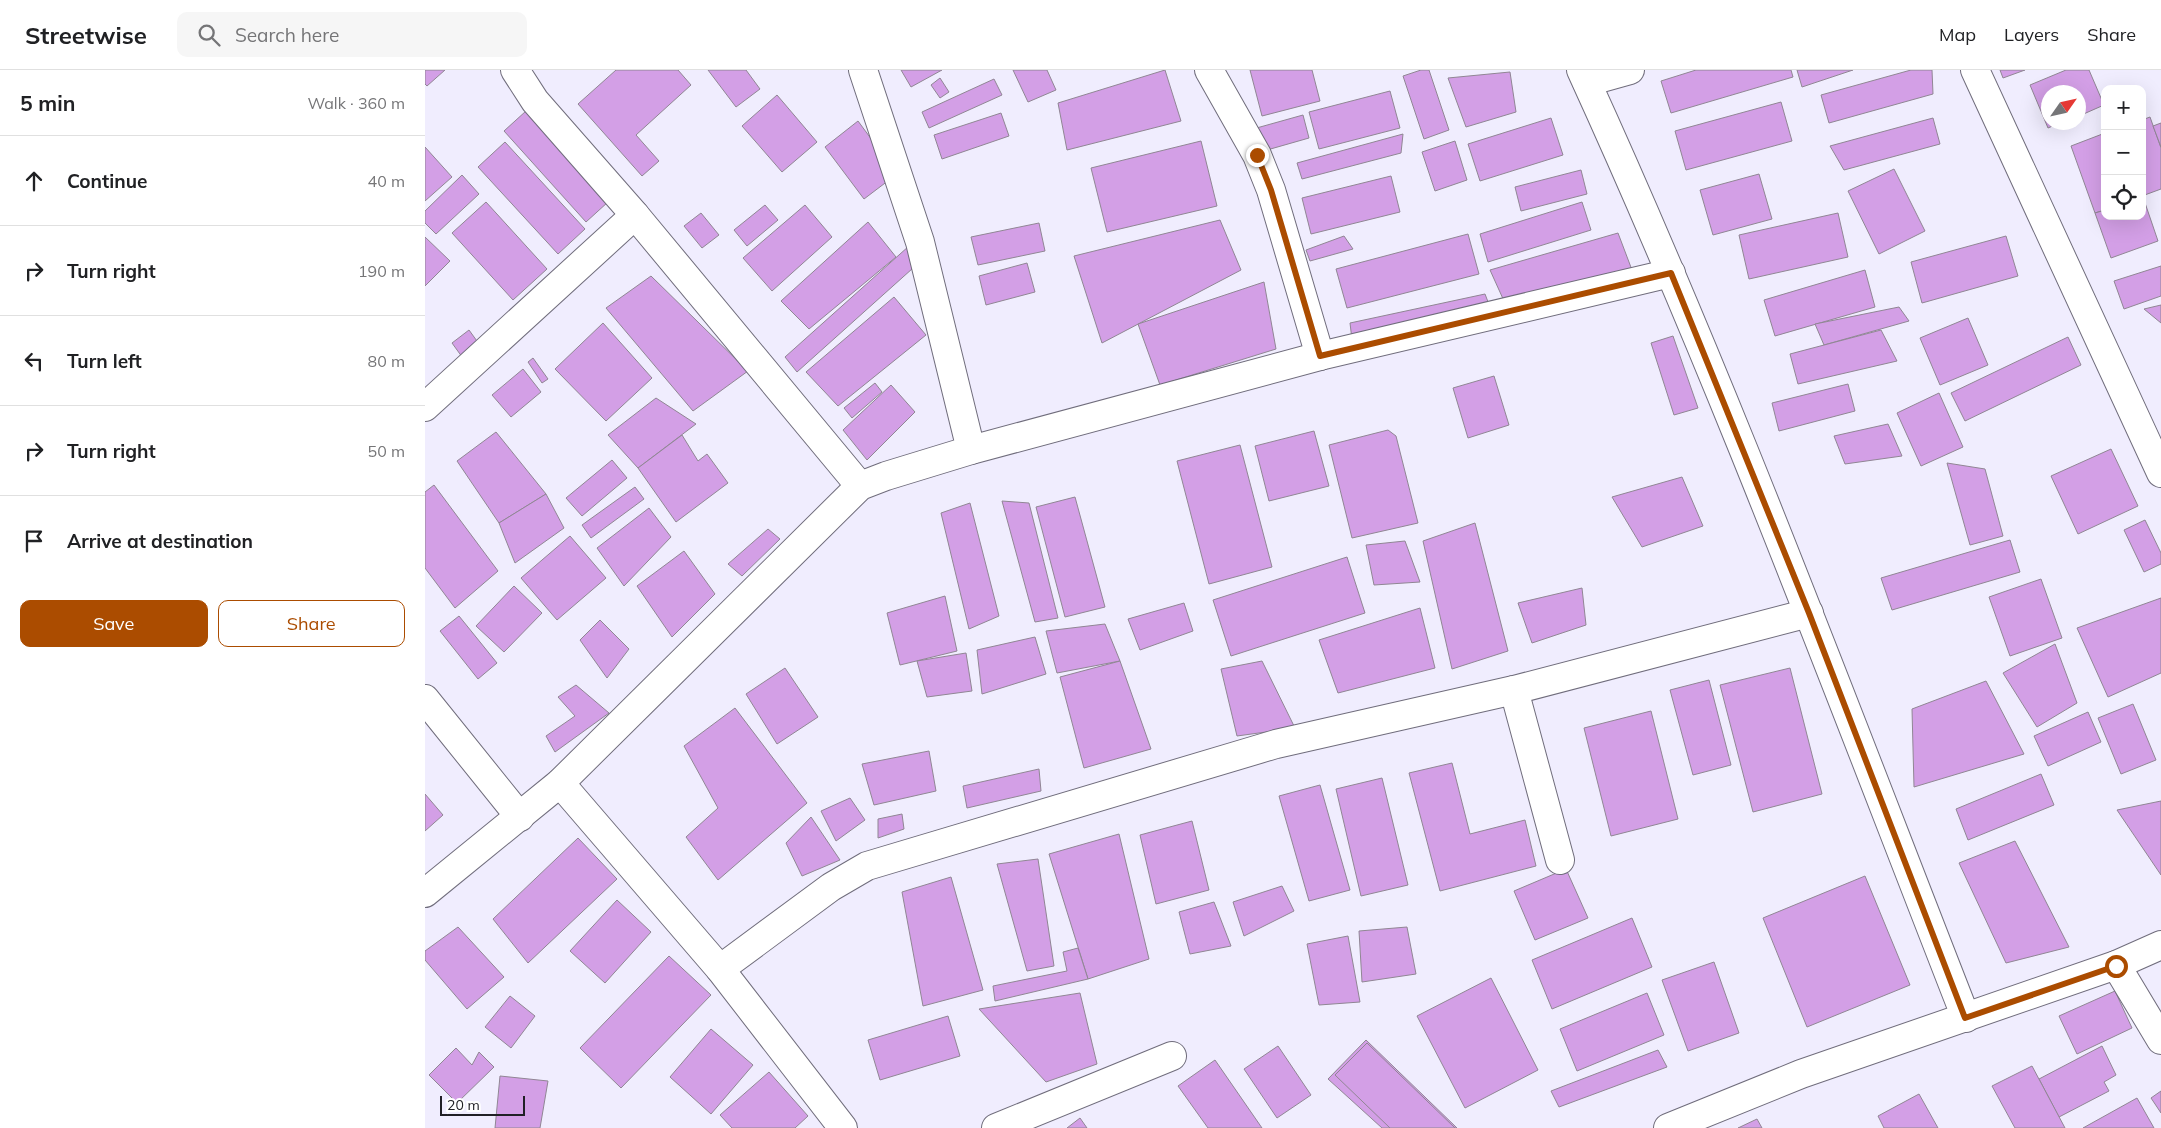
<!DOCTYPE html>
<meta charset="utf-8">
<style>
body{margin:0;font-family:Mulish,sans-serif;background:#f6f6f6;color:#202124}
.controls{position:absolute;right:15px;top:15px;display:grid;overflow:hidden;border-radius:10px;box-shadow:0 5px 20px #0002}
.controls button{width:45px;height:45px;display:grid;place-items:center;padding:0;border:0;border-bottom:1px solid #e0e0e0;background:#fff;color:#202124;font:25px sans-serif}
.compass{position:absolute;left:1616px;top:15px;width:45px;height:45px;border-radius:50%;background:#fff;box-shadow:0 5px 20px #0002;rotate:56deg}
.scale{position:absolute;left:15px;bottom:12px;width:85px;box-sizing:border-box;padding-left:5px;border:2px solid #212026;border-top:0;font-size:14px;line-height:18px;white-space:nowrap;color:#212026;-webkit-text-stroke:4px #fff;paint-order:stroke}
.stop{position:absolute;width:15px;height:15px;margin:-11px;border:4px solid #ab4c00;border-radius:50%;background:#fff}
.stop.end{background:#ab4c00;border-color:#fff;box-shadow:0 1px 5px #0008}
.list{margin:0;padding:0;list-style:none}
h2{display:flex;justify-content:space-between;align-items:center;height:65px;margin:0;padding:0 20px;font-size:21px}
h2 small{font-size:16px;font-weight:400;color:#757577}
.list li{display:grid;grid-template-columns:32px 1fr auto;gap:15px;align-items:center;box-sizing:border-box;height:90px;padding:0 20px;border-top:1px solid #e0e0e0}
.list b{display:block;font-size:19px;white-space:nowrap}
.list em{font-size:16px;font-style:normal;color:#757577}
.actions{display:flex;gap:10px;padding:15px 20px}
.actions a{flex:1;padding:11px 0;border:1px solid #ab4c00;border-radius:10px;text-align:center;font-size:18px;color:#ab4c00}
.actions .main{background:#ab4c00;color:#fff}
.icon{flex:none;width:28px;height:28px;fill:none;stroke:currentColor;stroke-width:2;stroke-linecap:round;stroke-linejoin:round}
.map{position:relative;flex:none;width:1736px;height:1058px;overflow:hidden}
header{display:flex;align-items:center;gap:30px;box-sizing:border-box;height:70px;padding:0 25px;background:#fff;border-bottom:1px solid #e0e0e0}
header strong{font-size:24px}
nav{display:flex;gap:28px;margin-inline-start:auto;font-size:18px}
.search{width:350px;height:45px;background:#f6f6f6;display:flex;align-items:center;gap:12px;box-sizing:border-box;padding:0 18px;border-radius:10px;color:#757577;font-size:19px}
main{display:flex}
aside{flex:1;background:#fff}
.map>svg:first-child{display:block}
.building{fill:#d39fe6;stroke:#908694}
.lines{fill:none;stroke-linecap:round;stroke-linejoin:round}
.minor-casing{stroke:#706d7c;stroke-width:30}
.minor{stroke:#fff;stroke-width:28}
.route{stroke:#ab4c00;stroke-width:6}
</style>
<header>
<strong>Streetwise</strong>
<div class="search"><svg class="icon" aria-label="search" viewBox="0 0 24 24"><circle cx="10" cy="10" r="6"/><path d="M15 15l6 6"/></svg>Search here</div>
<nav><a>Map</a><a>Layers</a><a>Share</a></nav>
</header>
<main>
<aside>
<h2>5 min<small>Walk · 360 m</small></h2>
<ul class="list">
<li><svg class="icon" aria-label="ahead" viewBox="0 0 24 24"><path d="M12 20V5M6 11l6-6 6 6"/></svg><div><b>Continue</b></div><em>40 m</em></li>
<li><svg class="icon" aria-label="right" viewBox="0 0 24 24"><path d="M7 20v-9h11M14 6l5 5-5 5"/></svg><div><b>Turn right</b></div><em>190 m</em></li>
<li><svg class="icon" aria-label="left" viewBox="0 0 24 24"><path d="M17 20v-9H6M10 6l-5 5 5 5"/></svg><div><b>Turn left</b></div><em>80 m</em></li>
<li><svg class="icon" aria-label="right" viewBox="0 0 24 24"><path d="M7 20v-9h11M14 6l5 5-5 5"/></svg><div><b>Turn right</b></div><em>50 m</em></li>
<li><svg class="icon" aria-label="arrive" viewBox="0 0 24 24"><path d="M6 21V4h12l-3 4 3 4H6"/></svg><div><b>Arrive at destination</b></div></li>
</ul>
<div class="actions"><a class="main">Save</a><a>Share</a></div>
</aside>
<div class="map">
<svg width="1736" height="1058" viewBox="0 0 1736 1058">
<rect width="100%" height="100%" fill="#f0edfe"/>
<g class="building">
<polygon points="0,0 20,0 2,16 0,14"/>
<polygon points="191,0 253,0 266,15 211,65 234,91 217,106 153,34"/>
<polygon points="283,0 321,0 335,19 311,37"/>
<polygon points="476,0 517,0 486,17"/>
<polygon points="588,0 622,0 631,20 603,32"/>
<polygon points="740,0 756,51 642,80 633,33"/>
<polygon points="825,0 887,0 895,31 837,46"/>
<polygon points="996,0 1004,0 1024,60 999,69 978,6"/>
<polygon points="1271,0 1366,0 1368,7 1246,43 1236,11"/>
<polygon points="1372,0 1428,0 1377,17"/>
<polygon points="1486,0 1507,0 1508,24 1404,53 1396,25"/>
<polygon points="1575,0 1600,0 1578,8"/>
<polygon points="1641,0 1664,0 1679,35 1654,46 1654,22 1624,22 1624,52 1637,52 1623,58 1605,15"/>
<polygon points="1085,2 1091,42 1041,57 1023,8"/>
<polygon points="515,8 524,22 515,28 506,15"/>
<polygon points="569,9 577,25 504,58 497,42"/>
<polygon points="965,21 975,58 894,79 884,42"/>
<polygon points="352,25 392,72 357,102 317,56"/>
<polygon points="1356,32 1367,71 1261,100 1250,61"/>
<polygon points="101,41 183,132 161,152 79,61"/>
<polygon points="576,43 584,66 517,89 509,65"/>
<polygon points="878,45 884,68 835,82 828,59"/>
<polygon points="1725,47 1736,78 1736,119 1717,126 1717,50"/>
<polygon points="1126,48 1138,85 1055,111 1043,74"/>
<polygon points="1508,48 1515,74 1419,100 1405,76"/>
<polygon points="433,51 472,104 439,129 400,77"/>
<polygon points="1736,53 1736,77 1728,56"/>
<polygon points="1680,63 1680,140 1670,143 1646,76"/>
<polygon points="978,64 976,83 877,109 872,93"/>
<polygon points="776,71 792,136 682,162 666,98"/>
<polygon points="1030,71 1042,110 1010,121 997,82"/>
<polygon points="80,72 160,159 133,184 53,97"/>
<polygon points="0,77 27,107 0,131"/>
<polygon points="1469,99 1500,161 1454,184 1423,121"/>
<polygon points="1156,100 1162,124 1096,141 1090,117"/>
<polygon points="1334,104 1347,149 1288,165 1275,120"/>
<polygon points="37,105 54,124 11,164 0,153 0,141"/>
<polygon points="966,106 975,142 886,164 877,128"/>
<polygon points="1718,127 1733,171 1686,188 1670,143 1680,140 1680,146 1717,146"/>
<polygon points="61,132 122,199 88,230 27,163"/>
<polygon points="1157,132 1166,160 1063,192 1055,164"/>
<polygon points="340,135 353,150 322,176 309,160"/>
<polygon points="380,135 407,167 347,221 318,188"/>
<polygon points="276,143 294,165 277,178 259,156"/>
<polygon points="1413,143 1423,187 1324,209 1314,165"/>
<polygon points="795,150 816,200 677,273 649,186"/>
<polygon points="443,152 471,187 384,259 356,231"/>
<polygon points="614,153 620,181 553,195 546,167"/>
<polygon points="1193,163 1207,200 1079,231 1065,200"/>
<polygon points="1043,164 1054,204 922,238 911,199"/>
<polygon points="919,166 928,179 885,191 881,180"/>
<polygon points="1581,166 1593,206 1497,233 1486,192"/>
<polygon points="0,167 25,191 0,216"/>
<polygon points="484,176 497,190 372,302 360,287"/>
<polygon points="602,193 610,222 561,235 554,206"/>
<polygon points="1736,196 1736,226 1699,239 1689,211"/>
<polygon points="1440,200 1450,237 1350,266 1339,230"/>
<polygon points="226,206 323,301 268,341 181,238"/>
<polygon points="839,212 851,279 735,315 713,254"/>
<polygon points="1060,224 1068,245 928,278 925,253"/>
<polygon points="469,227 501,265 413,336 381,302"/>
<polygon points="1736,235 1736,253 1719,239"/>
<polygon points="1474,237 1484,251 1399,275 1390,254"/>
<polygon points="1543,248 1563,295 1515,315 1495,268"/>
<polygon points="178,253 227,308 181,351 130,299"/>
<polygon points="44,260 57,278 40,291 27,273"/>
<polygon points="1456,260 1472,291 1373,314 1365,284"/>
<polygon points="1248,266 1273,338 1249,345 1226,273"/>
<polygon points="1643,267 1656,295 1540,351 1526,323"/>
<polygon points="108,288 123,309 117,313 103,292"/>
<polygon points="98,299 116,322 86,347 67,325"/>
<polygon points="1069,306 1084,355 1043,368 1028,318"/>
<polygon points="450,313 457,322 427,348 419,338"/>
<polygon points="1423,314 1430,341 1354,361 1347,333"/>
<polygon points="466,315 490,342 442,390 418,360"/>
<polygon points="1514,323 1538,377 1496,396 1472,343"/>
<polygon points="231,328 271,354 213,398 183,365"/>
<polygon points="1463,354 1477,386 1420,394 1409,366"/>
<polygon points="963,360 971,366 993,453 927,468 904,375"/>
<polygon points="889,361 904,416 844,431 830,376"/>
<polygon points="71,362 121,424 74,453 32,391"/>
<polygon points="257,365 273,391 282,384 303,413 251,452 213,398"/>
<polygon points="815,375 847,497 784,514 752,391"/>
<polygon points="1686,379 1713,436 1653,464 1626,406"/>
<polygon points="187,390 202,408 157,446 141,428"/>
<polygon points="1522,393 1560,399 1578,466 1545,475"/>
<polygon points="1257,407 1278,456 1217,477 1187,427"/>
<polygon points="9,415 73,501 30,538 0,498 0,422"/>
<polygon points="210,417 219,429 166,468 157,455"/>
<polygon points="121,424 139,458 90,493 74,453"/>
<polygon points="650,427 680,537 640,547 611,437"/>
<polygon points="577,431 604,433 633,548 610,552"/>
<polygon points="545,433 574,546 544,559 516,443"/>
<polygon points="224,438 246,467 199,516 172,478"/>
<polygon points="1720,450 1736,483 1736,494 1719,502 1699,460"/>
<polygon points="1050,453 1083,581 1027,599 998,471"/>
<polygon points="343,459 355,469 317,506 303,494"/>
<polygon points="145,466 181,508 132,550 96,508"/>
<polygon points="1585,470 1595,502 1467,540 1456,508"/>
<polygon points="980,471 995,512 949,515 941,475"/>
<polygon points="259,481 290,524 247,567 212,516"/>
<polygon points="922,487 940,543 806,586 788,530"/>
<polygon points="1616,509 1637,568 1585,586 1564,527"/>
<polygon points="89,516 117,543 79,582 51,556"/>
<polygon points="1157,518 1161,555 1107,573 1093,533"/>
<polygon points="520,526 532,581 475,595 462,543"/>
<polygon points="1736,528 1736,603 1683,627 1652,558"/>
<polygon points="759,533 768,561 715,580 703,549"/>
<polygon points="995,538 1010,598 913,623 894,570"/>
<polygon points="34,546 72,593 53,609 15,561"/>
<polygon points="175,550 204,579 182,608 155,570"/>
<polygon points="680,554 695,591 632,603 621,561"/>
<polygon points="610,567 621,604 557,624 552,580"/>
<polygon points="1630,574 1652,633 1612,657 1578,603"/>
<polygon points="541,583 547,621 502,627 492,591"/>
<polygon points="695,591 726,679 659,698 635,607"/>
<polygon points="837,591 870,658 812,666 796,599"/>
<polygon points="360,598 393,647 352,674 321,624"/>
<polygon points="1365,598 1397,724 1328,742 1295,615"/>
<polygon points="1284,610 1306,695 1268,705 1245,620"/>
<polygon points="1561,611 1599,684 1489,717 1487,639"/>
<polygon points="151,615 184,643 130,682 121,666 150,646 133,627"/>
<polygon points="1708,634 1731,690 1696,704 1673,648"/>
<polygon points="310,638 382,733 293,810 261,767 293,738 259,676"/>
<polygon points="1226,641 1253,749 1186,766 1159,658"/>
<polygon points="1663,642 1676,672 1623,696 1609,666"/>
<polygon points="504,681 511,721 449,735 437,694"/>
<polygon points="1027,693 1045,764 1100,750 1111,796 1015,821 984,703"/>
<polygon points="614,699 616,721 542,738 538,716"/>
<polygon points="1616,704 1629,735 1543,770 1531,739"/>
<polygon points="957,708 983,815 936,826 911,719"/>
<polygon points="895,715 925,820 884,831 854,726"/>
<polygon points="0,724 18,745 0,761"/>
<polygon points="425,728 440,750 411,771 396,741"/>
<polygon points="1736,731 1736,805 1692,740"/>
<polygon points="477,744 479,759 453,768 453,749"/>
<polygon points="386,747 415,790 377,806 361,773"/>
<polygon points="767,751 784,820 731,834 715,765"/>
<polygon points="694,764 724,889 663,909 624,784"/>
<polygon points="153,768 192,809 103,893 68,849"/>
<polygon points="1590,771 1644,877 1581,893 1534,793"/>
<polygon points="613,789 629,896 602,901 572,794"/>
<polygon points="1141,799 1163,848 1110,870 1089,821"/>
<polygon points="1440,806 1485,915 1382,957 1338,848"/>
<polygon points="526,807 558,920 498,936 477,822"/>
<polygon points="857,816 869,841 819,866 808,832"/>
<polygon points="192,830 226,862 180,913 145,881"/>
<polygon points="789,832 806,876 765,884 754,842"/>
<polygon points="1207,848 1227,897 1127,939 1107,890"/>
<polygon points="33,857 79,907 42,939 0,890 0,881"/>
<polygon points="982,857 991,904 937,912 934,861"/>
<polygon points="923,866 935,932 894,935 882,874"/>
<polygon points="653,878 663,909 570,931 568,916 642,901 638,882"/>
<polygon points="244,886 286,925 196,1018 155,978"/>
<polygon points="1289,892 1314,963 1263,981 1237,910"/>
<polygon points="1066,908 1113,1000 1040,1038 992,946"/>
<polygon points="1690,921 1707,958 1652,984 1634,946"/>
<polygon points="655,923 672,994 621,1012 554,939"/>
<polygon points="1222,923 1239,965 1152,1001 1135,959"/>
<polygon points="85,926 110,946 86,978 60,957"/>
<polygon points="523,946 535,986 455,1010 443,970"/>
<polygon points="286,959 328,995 286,1044 245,1007"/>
<polygon points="941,970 1032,1058 957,1058 903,1009"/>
<polygon points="942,973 1030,1058 965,1058 910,1005"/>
<polygon points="853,976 886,1025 852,1048 819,999"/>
<polygon points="1677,976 1691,1005 1679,1012 1684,1021 1634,1047 1614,1009"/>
<polygon points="31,978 47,995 54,982 69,997 32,1033 4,1005"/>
<polygon points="1233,980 1242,997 1134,1037 1126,1021"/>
<polygon points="790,990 837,1058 783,1058 753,1016"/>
<polygon points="1607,996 1640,1058 1590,1058 1567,1016"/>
<polygon points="344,1002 383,1046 370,1058 307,1058 295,1045"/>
<polygon points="75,1006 123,1011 115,1058 70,1058"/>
<polygon points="1736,1021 1736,1043 1726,1028"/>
<polygon points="1494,1024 1513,1058 1459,1058 1453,1046"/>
<polygon points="1712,1028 1729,1058 1658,1058"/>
<polygon points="655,1048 662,1058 642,1058"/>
<polygon points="1332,1049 1337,1058 1313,1058"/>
</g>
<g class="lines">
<defs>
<g id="minor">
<polyline points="90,0 110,31 210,145 435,416"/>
<polyline points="438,0 495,172 546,380"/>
<polyline points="784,0 832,85 846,120 895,286"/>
<path d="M1156,0C1298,310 1417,631 1541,948"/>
<polyline points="1550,0 1736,403"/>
<polyline points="1162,12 1205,0"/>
<polyline points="0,337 210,145"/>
<polyline points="1089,620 1135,790"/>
<polyline points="0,629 95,747"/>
<polyline points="135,713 295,899 418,1058"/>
<polyline points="0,823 135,713 435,416 461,406 546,380 895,286 1246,203"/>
<polyline points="1691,895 1736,970"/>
<polyline points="295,899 406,817 442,796 851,674 1089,620 1384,543"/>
<polyline points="571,1058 747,986"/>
<polyline points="1243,1058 1376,1004 1691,895 1736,875"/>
</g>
</defs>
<use href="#minor" class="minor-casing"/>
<use href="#minor" class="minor"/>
</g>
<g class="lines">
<polyline class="route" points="832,85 846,120 895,286 1246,203 1384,543 1540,948 1691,896"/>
</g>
</svg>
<div class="controls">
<button>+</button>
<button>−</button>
<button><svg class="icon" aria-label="locate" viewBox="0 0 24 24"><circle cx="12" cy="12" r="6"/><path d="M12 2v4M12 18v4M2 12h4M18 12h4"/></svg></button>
</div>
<svg class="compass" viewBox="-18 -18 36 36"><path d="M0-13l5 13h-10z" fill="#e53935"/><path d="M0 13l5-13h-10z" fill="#757577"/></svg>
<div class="scale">20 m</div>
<div class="stop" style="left:1691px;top:896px"></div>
<div class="stop end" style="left:832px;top:85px"></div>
</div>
</main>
